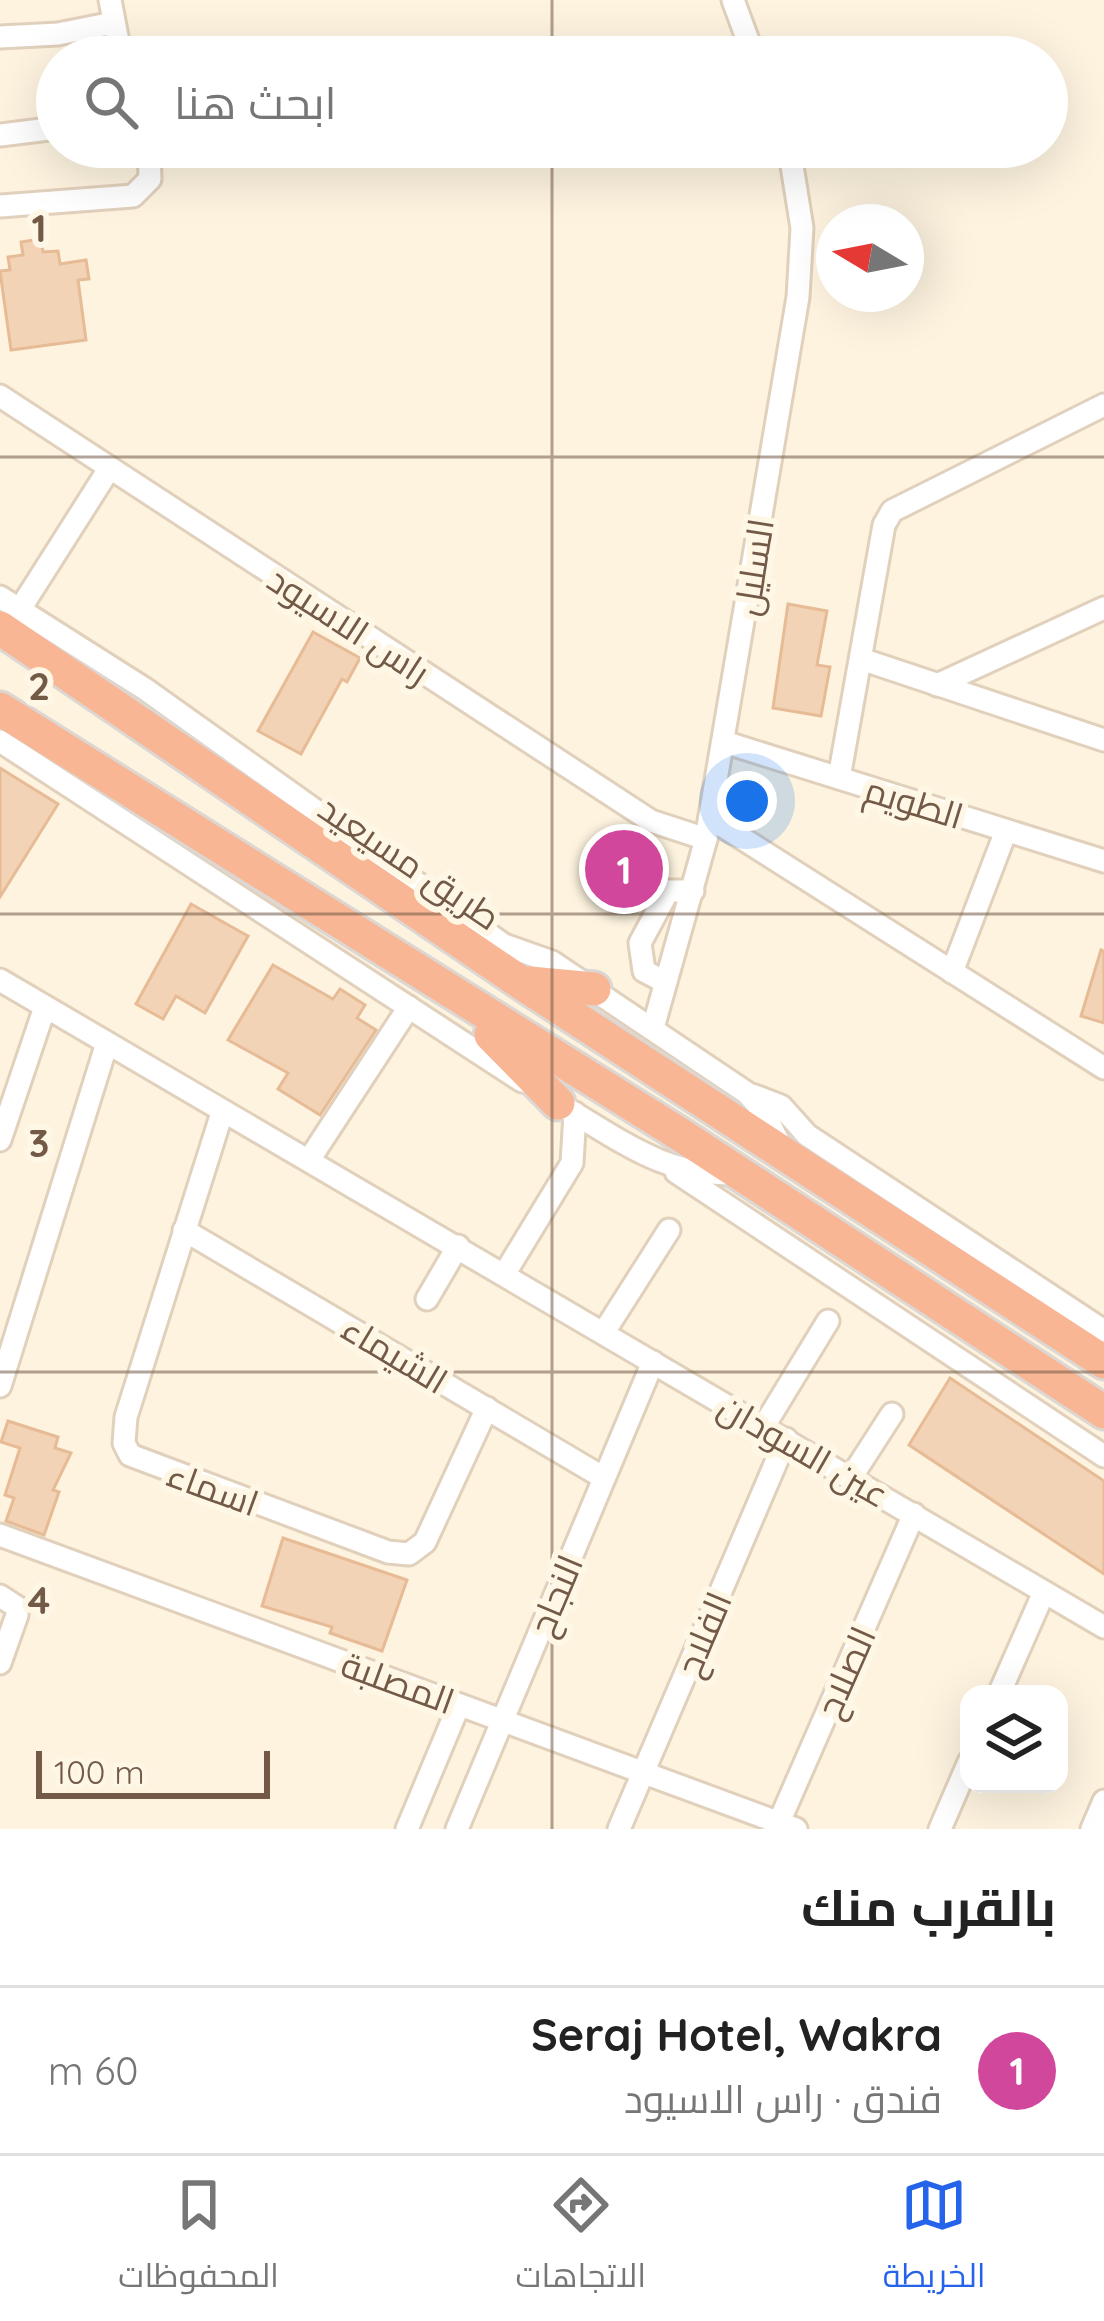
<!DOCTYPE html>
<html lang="ar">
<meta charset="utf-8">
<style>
body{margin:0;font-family:Quicksand,Cairo,sans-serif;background:#f6f6f6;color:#222;direction:rtl}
.controls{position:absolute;right:36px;bottom:36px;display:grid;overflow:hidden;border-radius:24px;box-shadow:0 12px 48px #0002}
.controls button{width:108px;height:108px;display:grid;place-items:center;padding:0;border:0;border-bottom:3px solid #e0e0e0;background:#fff;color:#222;font:60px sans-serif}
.compass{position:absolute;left:816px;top:204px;width:108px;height:108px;border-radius:50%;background:#fff;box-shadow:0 12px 48px #0002;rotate:280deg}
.scale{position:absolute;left:36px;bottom:30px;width:234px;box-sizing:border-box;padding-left:12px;border:6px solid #735a47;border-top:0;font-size:33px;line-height:42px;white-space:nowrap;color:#735a47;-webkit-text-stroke:9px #fff7e6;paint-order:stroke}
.you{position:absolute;left:747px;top:801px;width:42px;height:42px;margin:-30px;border:9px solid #fff;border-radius:50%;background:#1a73e8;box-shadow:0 0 0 18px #1a73e833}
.badge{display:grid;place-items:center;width:78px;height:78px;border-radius:50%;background:#2563eb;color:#fff;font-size:39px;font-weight:700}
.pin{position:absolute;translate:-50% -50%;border:6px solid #fff;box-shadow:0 3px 12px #0006}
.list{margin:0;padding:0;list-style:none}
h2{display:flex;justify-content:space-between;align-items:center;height:156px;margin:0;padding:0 48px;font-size:51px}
h2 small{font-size:39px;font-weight:400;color:#767676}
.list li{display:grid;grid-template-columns:78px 1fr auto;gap:36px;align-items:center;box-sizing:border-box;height:168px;padding:0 48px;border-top:3px solid #e0e0e0}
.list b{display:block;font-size:45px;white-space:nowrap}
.list p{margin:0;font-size:39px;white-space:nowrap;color:#767676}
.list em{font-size:39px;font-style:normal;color:#767676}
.icon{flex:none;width:66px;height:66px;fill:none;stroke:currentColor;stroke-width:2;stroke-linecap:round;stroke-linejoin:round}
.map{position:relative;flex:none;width:1104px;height:1829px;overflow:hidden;direction:ltr}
.search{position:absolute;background:#fff;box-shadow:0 12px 48px #0002;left:36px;right:36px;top:36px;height:132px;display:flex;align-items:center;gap:30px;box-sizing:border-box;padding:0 42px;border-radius:66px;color:#767676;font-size:45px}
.sheet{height:324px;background:#fff}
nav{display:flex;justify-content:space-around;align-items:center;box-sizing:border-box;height:168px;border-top:3px solid #e0e0e0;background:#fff;font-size:33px;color:#767676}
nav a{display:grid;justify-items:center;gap:6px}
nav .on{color:#2563eb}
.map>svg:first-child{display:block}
.building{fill:#f3d3b6;stroke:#e6bb96;stroke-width:3}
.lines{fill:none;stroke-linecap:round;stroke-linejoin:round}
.minor-casing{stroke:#e1d0bb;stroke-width:27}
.highway-casing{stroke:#ddd7d3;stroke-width:39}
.minor{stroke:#fff;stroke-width:21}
.highway{stroke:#f9b694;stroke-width:33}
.grid{fill:none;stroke:#735a47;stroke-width:3;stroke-opacity:0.55}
.labels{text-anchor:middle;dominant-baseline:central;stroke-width:12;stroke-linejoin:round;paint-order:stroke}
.street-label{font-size:36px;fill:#735a47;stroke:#fff7e6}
.grid-label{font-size:39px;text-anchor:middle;font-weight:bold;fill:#735a47;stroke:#fff7e6;stroke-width:12;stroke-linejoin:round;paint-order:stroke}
</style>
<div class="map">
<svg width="1104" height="1829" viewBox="0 0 1104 1829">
<rect width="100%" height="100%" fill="#fdf3df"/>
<g class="building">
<polygon points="41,239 43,252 58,251 60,264 86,260 89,279 78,280 86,340 11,350 0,271 10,270 8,257 23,255 21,242"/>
<polygon points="788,604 827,611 817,665 830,667 821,716 773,708"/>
<polygon points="313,632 360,658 347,682 342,679 301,754 258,731"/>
<polygon points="0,768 58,804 0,897"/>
<polygon points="191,904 248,936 205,1013 176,996 163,1019 136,1004"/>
<polygon points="1101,950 1104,951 1104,1023 1081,1016"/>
<polygon points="273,965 333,999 340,989 365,1005 357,1018 376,1030 320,1115 278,1089 288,1073 228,1040"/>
<polygon points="950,1378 1104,1481 1104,1574 909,1445"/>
<polygon points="8,1421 58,1437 55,1448 71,1453 53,1490 59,1492 44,1535 6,1521 14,1498 5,1495 20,1448 1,1442"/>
<polygon points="283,1538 407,1580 382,1651 330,1633 332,1627 262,1606"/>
</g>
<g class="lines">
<defs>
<g id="minor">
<polyline points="110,0 121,57"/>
<polyline points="733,0 754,57"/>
<polyline points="0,37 58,34 113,23"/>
<polyline points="0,135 57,128"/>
<polyline points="0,206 133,196 150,179 149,147"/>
<polyline points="0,396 651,821 706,839"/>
<polyline points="0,597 145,689 504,945 552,962 747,1093 764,1112 783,1151"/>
<polyline points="20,609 109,469"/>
<polyline points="861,659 1104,740"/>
<polyline points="937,685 1104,608"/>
<polyline points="0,741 522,1081"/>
<polyline points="724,742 1104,861"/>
<polyline points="839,778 884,525 892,511 1104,405"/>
<polyline points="710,818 1104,1068"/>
<polyline points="952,972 1006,831"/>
<polyline points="0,980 1104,1627"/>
<polyline points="665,982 644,971 640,943 668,891 693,891"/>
<polyline points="653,1028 706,839 798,297 802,228 789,147"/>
<polyline points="752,1095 781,1106 807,1135 1104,1331"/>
<path d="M548,1098C609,1131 665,1181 738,1173"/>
<polyline points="222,1113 126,1417 124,1443 130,1455 388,1552 409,1554 425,1542 487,1408"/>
<polyline points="0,1140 45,1007"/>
<polyline points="309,1160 409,1007"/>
<polyline points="676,1172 1104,1456"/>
<polyline points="184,1230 604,1478"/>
<polyline points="505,1273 572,1163 575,1113"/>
<polyline points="427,1299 458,1246"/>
<polyline points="604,1332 669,1230"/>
<polyline points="0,1386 107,1043"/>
<polyline points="764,1426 828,1321"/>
<polyline points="852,1476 892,1414"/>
<polyline points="0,1535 796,1829"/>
<polyline points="0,1596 17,1607 17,1615 0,1663"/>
<polyline points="999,1694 1044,1592"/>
<polyline points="407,1829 459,1705"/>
<polyline points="457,1829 653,1362"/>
<polyline points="619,1829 786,1439"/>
<polyline points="776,1829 914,1514"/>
<polyline points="940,1829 969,1762"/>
<polyline points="1092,1829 1104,1801"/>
</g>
<g id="highway">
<polyline points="0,628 520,982 1104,1362"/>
<polyline points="0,709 681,1135 1104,1412"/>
<polyline points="530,983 594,989"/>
<polyline points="491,1035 558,1103"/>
</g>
</defs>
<use href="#minor" class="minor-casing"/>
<use href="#highway" class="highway-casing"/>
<use href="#minor" class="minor"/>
<use href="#highway" class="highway"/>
</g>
<path class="grid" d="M552,0V57M552,147V1829M0,457H1104M0,914H1104M0,1372H1104"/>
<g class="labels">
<g class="street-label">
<text transform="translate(753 567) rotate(-81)">السليل</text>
<text transform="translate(349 625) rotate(33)">راس الاسيود</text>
<text transform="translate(914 802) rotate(17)">الطويم</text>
<text transform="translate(410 862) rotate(34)">طريق مسيعيد</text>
<text transform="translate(395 1354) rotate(31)">الشيماء</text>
<text transform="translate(804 1450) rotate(30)">عين السودان</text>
<text transform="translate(213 1488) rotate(20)">اسماء</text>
<text transform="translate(555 1595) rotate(-67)">النجاح</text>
<text transform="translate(703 1634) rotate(-67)">الفلاح</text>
<text transform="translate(845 1672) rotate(-66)">الصلاح</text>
<text transform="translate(398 1682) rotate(20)">المصلبة</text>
</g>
</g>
<g class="grid-label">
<text x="39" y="242">1</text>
<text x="39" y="700">2</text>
<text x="39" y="1157">3</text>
<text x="39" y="1614">4</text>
</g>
</svg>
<div class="controls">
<button><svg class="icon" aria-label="layers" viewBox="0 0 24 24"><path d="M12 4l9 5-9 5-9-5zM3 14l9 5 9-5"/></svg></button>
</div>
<svg class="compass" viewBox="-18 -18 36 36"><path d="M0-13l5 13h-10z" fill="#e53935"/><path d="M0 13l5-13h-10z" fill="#767676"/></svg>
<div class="scale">100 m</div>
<div class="you"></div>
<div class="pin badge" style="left:624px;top:869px;background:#d1479c">1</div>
<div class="search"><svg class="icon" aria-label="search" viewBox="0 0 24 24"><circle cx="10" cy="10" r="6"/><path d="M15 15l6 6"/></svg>ابحث هنا</div>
</div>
<section class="sheet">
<h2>بالقرب منك<small></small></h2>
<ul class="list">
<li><span class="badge" style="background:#d1479c">1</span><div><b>Seraj Hotel, Wakra</b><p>فندق · راس الاسيود</p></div><em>60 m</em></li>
</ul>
</section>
<nav>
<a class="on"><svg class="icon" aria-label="map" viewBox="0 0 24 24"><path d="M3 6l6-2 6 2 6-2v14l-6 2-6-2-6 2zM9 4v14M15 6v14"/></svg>الخريطة</a>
<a><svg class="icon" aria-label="directions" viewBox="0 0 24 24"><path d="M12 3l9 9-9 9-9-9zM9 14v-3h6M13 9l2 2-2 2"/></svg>الاتجاهات</a>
<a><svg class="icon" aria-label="saved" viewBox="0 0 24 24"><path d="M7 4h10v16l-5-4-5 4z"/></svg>المحفوظات</a>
</nav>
